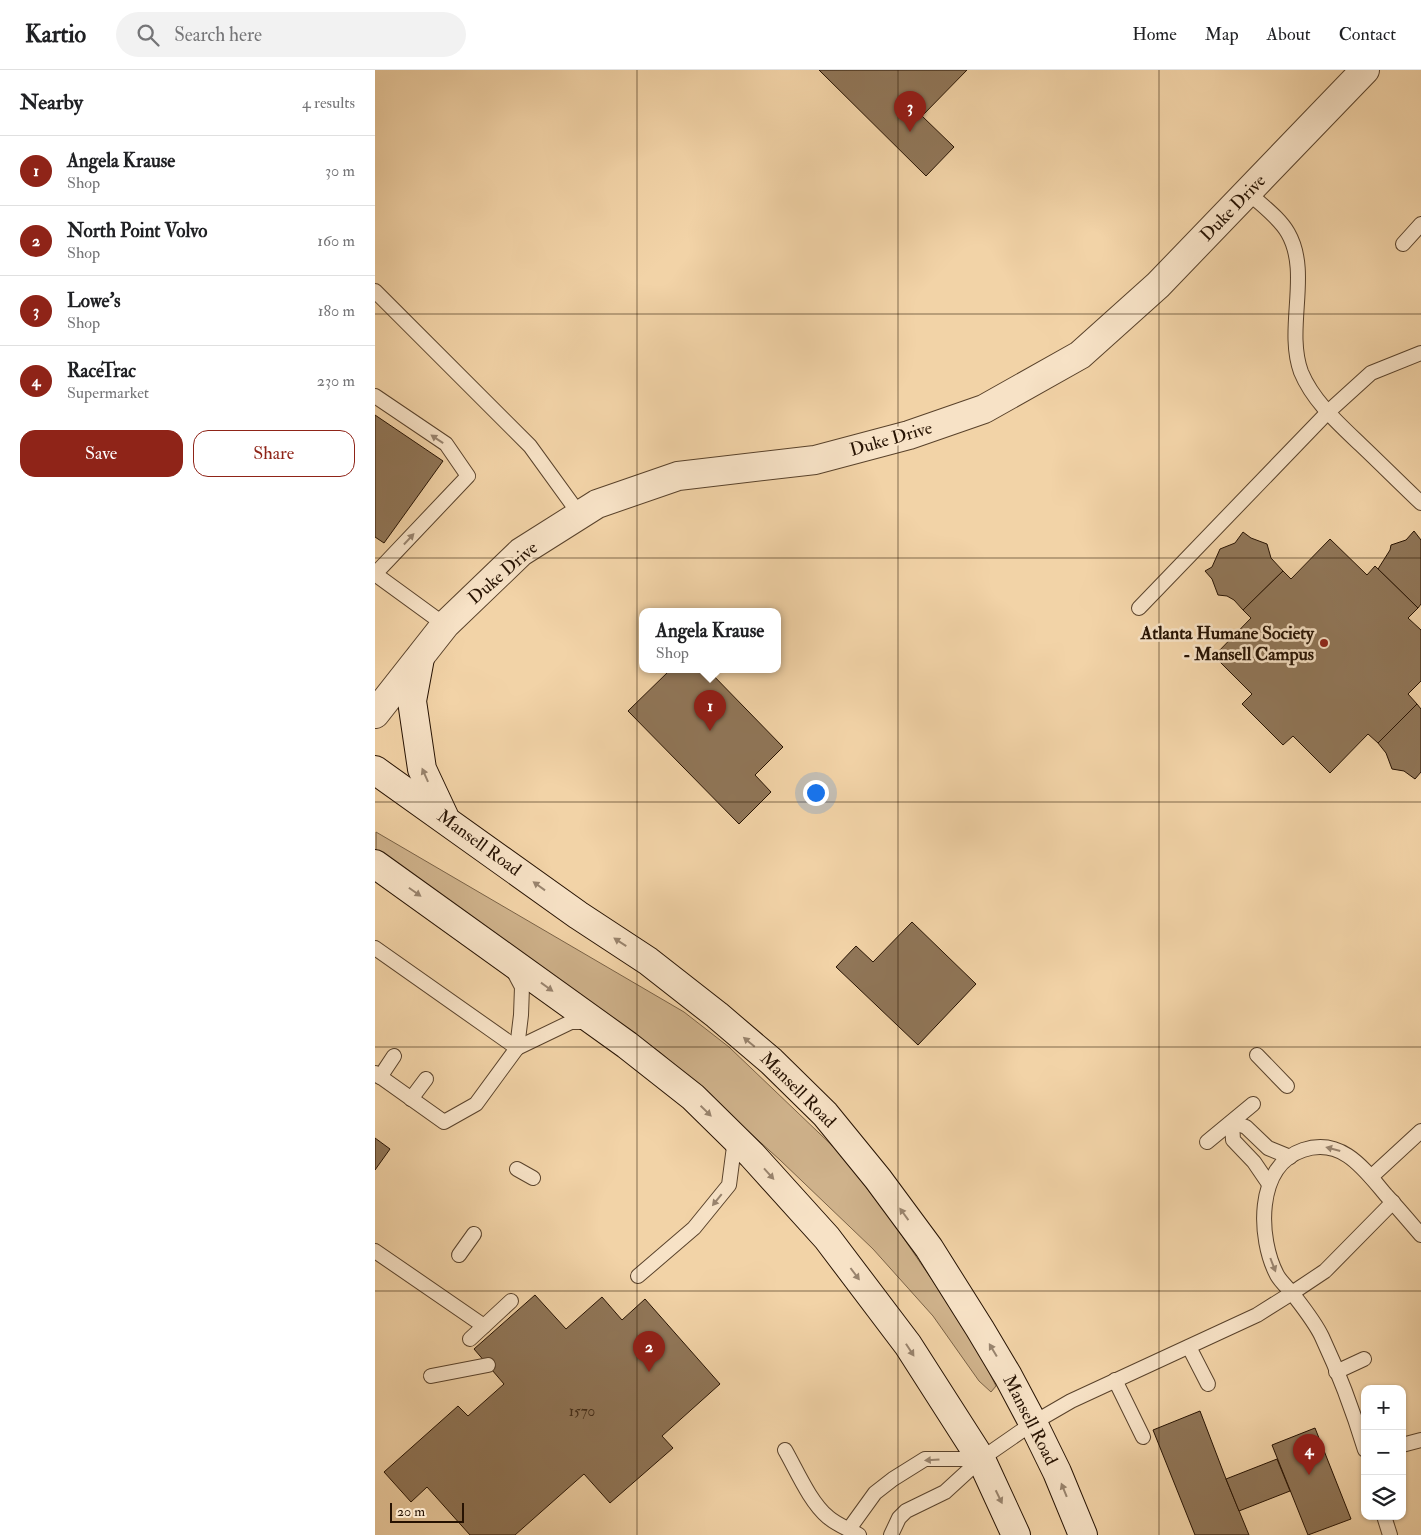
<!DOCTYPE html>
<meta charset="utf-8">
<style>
body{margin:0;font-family:"IM FELL Double Pica",serif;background:#f2f2f2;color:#202124}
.controls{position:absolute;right:15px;bottom:15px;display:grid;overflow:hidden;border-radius:10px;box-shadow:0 1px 4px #0004}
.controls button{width:45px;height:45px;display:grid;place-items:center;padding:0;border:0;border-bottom:1px solid #e0e0e0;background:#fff;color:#202124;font:25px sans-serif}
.scale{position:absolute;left:15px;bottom:12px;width:74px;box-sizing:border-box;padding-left:5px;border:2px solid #261202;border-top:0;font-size:14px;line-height:18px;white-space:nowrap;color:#261202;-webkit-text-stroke:4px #f7e2c6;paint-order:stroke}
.you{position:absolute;left:440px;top:722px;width:18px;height:18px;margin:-12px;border:4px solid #fff;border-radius:50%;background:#1a73e8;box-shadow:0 0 0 8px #1a73e833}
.badge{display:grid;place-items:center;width:32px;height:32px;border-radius:50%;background:#8f2418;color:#fff;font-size:16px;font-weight:700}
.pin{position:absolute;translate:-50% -41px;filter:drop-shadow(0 1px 2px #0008)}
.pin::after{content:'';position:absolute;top:26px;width:18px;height:15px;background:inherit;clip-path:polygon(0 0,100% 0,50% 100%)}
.popup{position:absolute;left:264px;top:538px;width:142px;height:65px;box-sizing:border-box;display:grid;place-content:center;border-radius:10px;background:#fff;filter:drop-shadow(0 1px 4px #0005);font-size:16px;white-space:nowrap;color:#757577}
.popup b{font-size:19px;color:#202124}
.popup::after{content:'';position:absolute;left:50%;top:100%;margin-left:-10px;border:10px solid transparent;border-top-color:#fff}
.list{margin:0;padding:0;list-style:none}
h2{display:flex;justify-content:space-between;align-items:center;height:65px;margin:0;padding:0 20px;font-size:21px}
h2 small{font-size:16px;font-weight:400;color:#757577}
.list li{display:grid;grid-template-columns:32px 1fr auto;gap:15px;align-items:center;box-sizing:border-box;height:70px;padding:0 20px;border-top:1px solid #e0e0e0}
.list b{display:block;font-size:19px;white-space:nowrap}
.list p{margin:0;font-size:16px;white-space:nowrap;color:#757577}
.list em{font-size:16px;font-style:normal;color:#757577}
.actions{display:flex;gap:10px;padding:15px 20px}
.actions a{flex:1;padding:11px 0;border:1px solid #8f2418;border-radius:15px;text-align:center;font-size:18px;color:#8f2418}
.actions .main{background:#8f2418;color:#fff}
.icon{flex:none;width:28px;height:28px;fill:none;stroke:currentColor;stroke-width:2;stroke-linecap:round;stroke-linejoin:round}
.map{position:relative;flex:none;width:1046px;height:1465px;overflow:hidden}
header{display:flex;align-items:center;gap:30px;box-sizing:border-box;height:70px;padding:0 25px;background:#fff;border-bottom:1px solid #e0e0e0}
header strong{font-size:24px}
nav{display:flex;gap:28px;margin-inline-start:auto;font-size:18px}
.search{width:350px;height:45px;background:#f2f2f2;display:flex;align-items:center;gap:12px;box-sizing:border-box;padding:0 18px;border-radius:28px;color:#757577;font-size:19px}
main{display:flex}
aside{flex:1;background:#fff}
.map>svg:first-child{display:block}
.green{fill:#cfb28b;stroke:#7a6246}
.building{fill:#907658;stroke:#261202}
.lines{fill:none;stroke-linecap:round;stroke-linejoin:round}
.lane-casing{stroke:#59422b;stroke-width:16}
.street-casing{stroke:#59422b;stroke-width:30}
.secondary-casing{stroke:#261202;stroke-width:30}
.lane{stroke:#f7e2c6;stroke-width:14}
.street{stroke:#f7e2c6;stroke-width:28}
.secondary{stroke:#f7e2c6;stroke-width:28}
.oneway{fill:#99846e}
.grid{fill:none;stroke:#261202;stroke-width:1;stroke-opacity:0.55}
.poi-dot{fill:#8f2418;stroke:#f7e2c6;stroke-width:2}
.labels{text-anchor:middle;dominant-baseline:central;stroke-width:5;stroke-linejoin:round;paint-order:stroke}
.number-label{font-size:15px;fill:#402b18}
.street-label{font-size:18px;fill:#261202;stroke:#f7e2c6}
.poi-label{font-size:18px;font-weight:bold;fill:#261202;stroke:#f7e2c6;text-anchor:end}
</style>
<header>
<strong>Kartio</strong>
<div class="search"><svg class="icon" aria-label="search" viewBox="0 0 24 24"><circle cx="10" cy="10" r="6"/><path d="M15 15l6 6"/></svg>Search here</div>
<nav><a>Home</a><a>Map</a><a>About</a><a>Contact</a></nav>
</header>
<main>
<aside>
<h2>Nearby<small>4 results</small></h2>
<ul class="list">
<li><span class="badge">1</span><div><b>Angela Krause</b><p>Shop</p></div><em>30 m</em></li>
<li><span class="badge">2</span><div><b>North Point Volvo</b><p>Shop</p></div><em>160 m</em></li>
<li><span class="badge">3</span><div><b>Lowe's</b><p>Shop</p></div><em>180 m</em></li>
<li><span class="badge">4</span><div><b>RaceTrac</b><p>Supermarket</p></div><em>230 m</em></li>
</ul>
<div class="actions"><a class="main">Save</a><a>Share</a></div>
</aside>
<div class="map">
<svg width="1046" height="1465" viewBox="0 0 1046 1465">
<rect width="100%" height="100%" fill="#f2d3a7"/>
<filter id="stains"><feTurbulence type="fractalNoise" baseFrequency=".004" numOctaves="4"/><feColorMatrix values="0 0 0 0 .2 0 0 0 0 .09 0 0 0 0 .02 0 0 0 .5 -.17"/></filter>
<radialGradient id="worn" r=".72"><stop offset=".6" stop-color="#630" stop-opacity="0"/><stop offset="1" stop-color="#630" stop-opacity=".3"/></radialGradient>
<polygon class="green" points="1,762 309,942 354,977 466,1084 519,1154 568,1226 607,1288 621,1316 616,1322 604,1311 558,1246 498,1179 405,1090 286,983 1,782"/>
<g class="building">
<polygon points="444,0 592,0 547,46 579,77 551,106"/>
<polygon points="0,345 68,391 9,473 0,467"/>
<polygon points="1039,461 1046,470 1046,534 1043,538 1003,499 1015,480 1016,475 1031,470"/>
<polygon points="868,462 876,468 892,474 896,488 908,501 868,540 859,530 852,526 843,525 837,509 830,501 837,497 845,479 860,473"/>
<polygon points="955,469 992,505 1000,496 1043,538 1033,548 1046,560 1046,611 1033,624 1042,634 1003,673 993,664 955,703 918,666 908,675 867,634 877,624 839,586 876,548 868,540 908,501 916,509"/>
<polygon points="295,600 333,600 408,677 380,705 396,722 364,754 253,641"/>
<polygon points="1042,634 1046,639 1046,702 1040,709 1029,701 1017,699 1011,683 1003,673"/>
<polygon points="537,852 601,914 543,975 461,897 481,876 498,892"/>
<polygon points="0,1068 15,1079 0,1100"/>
<polygon points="160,1225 191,1259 227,1227 247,1250 270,1229 345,1314 287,1366 298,1378 235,1433 209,1404 140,1465 95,1465 52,1417 36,1432 9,1402 83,1336 93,1346 129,1314 99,1279"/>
<polygon points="825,1341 851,1409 874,1465 820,1465 778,1360"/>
<polygon points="940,1358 976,1449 933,1465 897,1375"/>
<polygon points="902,1389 915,1421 864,1441 851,1409"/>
</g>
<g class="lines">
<defs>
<g id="lane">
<path d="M873,122C886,135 904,147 913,163C936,203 910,258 926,302C938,331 963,353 986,375C1006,394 1026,414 1046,433"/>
<polyline points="1028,174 1046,154"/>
<polyline points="0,221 155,376 205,445"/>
<polyline points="0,326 71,374 93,406 0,504 70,555"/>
<polyline points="764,538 953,342 996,303 1046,283"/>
<polyline points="0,878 142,978"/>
<polyline points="142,978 196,952 215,952"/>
<polyline points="882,985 912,1016"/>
<polyline points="0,1003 69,1052 101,1034 142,978 146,945 147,917 138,900"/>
<polyline points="5,1007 19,986"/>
<polyline points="36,1029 51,1009"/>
<polyline points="857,1052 858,1070 879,1092 894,1114"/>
<polyline points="857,1052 871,1057 893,1078 915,1087"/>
<polyline points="832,1072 878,1034"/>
<polyline points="142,1099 158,1108"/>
<polyline points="996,1107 1046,1061"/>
<polyline points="0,1181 109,1256"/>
<polyline points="84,1185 99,1164"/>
<polyline points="263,1206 319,1158 354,1115 360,1069"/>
<polyline points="95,1269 136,1231"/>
<polyline points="814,1277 833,1314"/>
<polyline points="961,1302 989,1289"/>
<polyline points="56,1306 113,1295"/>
<polyline points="740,1310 768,1367"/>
<polyline points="1027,1375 1046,1370"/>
<path d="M410,1380C422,1401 435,1432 453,1447C462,1455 474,1459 484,1465"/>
<path d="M990,1380C979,1344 963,1301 947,1267C940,1252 927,1236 917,1223C912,1217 906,1212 902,1205C883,1169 880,1096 928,1080C967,1067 989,1099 1011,1125C1023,1138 1034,1151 1046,1165"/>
<polyline points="1009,1446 1015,1465"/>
<polyline points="474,1459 500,1423 518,1409 550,1389 606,1389"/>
<polyline points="516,1465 524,1448 531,1441 570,1422 606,1389 658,1353 696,1331 882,1245 917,1223 950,1201 1018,1132"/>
</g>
<polyline id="street" points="0,644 70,555 146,482 222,434 303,406 440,390 534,365 609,339 705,285 783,215 990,0"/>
<g id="secondary">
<polyline points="45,588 37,631 47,699 69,746"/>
<polyline points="0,700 203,845 273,891 342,945 396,991 450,1044 503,1109 554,1178 605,1259 633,1306 658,1353 682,1402 708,1465"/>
<polyline points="0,794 252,975 318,1027 377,1085 452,1168 533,1275 606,1389 641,1465"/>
</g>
</defs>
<use href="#lane" class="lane-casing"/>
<use href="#street" class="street-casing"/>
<use href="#secondary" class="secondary-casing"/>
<use href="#lane" class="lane"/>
<use href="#street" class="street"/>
<use href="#secondary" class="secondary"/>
</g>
<defs><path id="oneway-solid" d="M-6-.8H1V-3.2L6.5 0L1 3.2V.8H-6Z" transform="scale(1.25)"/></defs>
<g class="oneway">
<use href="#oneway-solid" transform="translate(62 369) rotate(-146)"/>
<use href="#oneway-solid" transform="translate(34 469) rotate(-47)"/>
<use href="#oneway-solid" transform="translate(50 705) rotate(-114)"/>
<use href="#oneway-solid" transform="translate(164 816) rotate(-144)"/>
<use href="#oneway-solid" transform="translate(40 822) rotate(35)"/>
<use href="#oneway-solid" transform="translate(245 872) rotate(-147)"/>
<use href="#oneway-solid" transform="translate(172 917) rotate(36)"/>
<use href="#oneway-solid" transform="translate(374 972) rotate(-140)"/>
<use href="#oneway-solid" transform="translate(331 1041) rotate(44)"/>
<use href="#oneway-solid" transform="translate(958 1079) rotate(-165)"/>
<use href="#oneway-solid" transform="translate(394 1104) rotate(48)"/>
<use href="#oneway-solid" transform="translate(342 1130) rotate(129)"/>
<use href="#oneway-solid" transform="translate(529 1144) rotate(-126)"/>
<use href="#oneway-solid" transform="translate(898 1195) rotate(69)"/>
<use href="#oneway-solid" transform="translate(480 1204) rotate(53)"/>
<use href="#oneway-solid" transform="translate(535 1280) rotate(57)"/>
<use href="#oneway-solid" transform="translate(618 1280) rotate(-121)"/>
<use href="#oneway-solid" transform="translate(557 1390) rotate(176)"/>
<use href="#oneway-solid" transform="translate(689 1420) rotate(-112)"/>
<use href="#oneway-solid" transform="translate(624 1427) rotate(64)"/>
</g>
<path class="grid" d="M262,0V1465M523,0V1465M784,0V1465M0,244H1046M0,488H1046M0,732H1046M0,977H1046M0,1221H1046"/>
<circle class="poi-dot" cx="949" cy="573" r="5"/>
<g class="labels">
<g class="number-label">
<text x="207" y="1341">1570</text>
</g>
<g class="street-label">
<text transform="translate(858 138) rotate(-46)">Duke Drive</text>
<text transform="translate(516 369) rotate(-16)">Duke Drive</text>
<text transform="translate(128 503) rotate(-41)">Duke Drive</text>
<text transform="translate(104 773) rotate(36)">Mansell Road</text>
<text transform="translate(423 1020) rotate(45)">Mansell Road</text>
<text transform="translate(655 1350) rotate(63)">Mansell Road</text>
</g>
<g class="poi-label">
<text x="939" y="563">Atlanta Humane Society<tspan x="939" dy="21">- Mansell Campus</tspan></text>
</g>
</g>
<rect width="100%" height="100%" filter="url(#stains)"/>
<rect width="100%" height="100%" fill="url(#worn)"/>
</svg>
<div class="controls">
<button>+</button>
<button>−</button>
<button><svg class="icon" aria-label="layers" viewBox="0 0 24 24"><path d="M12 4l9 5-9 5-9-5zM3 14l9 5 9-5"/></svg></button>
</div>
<div class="scale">20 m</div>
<div class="you"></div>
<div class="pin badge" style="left:335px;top:661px">1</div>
<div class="popup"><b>Angela Krause</b>Shop</div>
<div class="pin badge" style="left:274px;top:1302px">2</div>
<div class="pin badge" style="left:535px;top:62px">3</div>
<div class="pin badge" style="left:934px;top:1405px">4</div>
</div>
</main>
